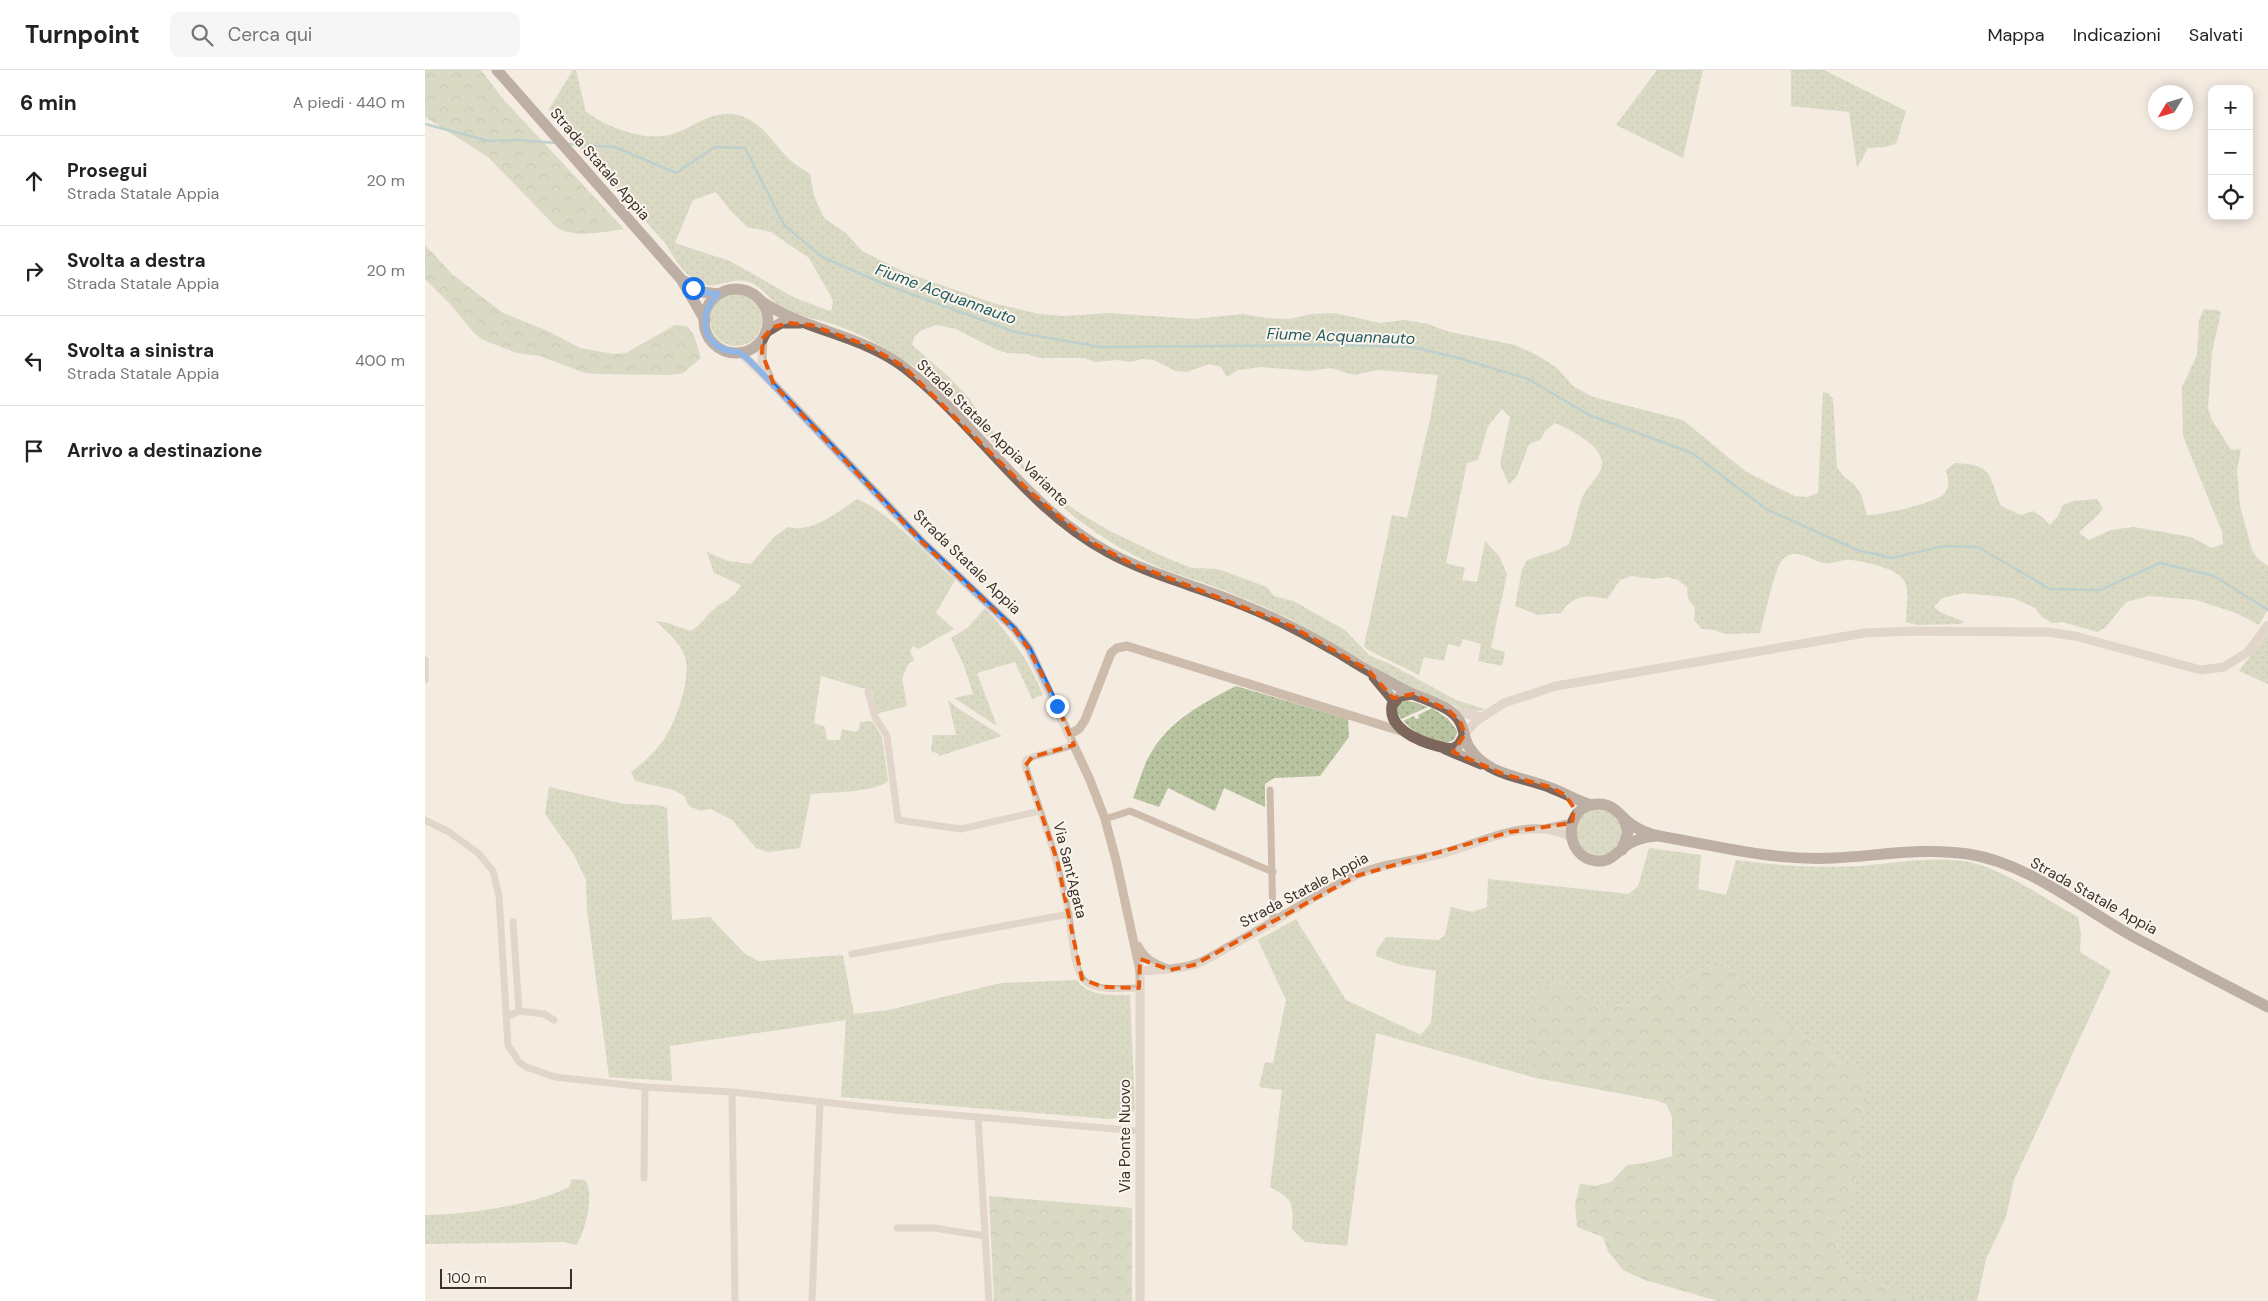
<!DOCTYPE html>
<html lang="it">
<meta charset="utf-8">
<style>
body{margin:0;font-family:"DM Sans",sans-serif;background:#f6f6f6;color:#222}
.controls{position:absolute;right:15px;top:15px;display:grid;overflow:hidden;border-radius:10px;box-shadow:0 2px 12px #0003}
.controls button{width:45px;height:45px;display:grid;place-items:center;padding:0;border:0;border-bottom:1px solid #e0e0e0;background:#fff;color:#222;font:25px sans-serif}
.compass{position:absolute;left:1723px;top:15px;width:45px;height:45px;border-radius:50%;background:#fff;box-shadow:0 2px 12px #0003;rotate:232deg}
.scale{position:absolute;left:15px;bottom:12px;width:132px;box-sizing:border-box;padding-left:5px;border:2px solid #3b302b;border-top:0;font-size:14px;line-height:18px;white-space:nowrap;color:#3b302b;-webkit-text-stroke:4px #fbf5ee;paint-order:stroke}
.stop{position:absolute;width:15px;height:15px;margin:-11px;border:4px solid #1a73e8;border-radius:50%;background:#fff}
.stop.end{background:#1a73e8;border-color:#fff;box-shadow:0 1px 5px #0008}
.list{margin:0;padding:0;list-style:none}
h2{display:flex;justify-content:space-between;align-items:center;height:65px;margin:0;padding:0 20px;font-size:21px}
h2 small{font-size:16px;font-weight:400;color:#767676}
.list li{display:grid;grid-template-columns:32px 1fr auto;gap:15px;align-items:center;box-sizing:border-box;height:90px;padding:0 20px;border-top:1px solid #e0e0e0}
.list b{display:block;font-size:19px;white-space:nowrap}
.list p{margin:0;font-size:16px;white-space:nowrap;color:#767676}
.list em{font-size:16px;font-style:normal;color:#767676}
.icon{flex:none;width:28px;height:28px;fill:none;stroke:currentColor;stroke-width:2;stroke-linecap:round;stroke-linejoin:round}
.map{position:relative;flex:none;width:1843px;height:1231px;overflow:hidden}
header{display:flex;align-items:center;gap:30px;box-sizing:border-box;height:70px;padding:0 25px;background:#fff;border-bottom:1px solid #e0e0e0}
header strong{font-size:24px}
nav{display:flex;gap:28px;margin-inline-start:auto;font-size:18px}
.search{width:350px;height:45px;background:#f6f6f6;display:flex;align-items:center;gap:12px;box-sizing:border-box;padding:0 18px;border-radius:10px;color:#767676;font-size:19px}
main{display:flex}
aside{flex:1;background:#fff}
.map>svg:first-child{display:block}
.grass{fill:url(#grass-dots);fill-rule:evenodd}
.forest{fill:url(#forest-crowns)}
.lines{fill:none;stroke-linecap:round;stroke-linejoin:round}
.stream{stroke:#7fb0b2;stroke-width:2.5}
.minor{stroke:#cdbbac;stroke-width:7}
.tertiary{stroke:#cdbbac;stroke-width:9}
.primary{stroke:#7d675c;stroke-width:11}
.route{stroke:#1a73e8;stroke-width:6}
.marked{fill:none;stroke:#e8590c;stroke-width:4;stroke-dasharray:10 6;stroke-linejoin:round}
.labels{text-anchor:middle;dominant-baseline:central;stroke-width:4;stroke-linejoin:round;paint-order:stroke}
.street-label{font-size:15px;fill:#3b302b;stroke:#fbf5ee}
.water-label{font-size:16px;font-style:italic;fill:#1f5a5e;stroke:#fbf5ee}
</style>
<header>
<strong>Turnpoint</strong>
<div class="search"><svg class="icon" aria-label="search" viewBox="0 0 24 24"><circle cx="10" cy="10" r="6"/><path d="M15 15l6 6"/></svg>Cerca qui</div>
<nav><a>Mappa</a><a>Indicazioni</a><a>Salvati</a></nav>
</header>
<main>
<aside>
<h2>6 min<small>A piedi · 440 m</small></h2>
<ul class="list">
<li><svg class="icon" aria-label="ahead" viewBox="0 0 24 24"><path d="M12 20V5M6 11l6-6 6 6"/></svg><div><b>Prosegui</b><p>Strada Statale Appia</p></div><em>20 m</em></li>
<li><svg class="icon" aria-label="right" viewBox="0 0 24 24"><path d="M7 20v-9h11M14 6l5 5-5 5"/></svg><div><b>Svolta a destra</b><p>Strada Statale Appia</p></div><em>20 m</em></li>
<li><svg class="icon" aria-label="left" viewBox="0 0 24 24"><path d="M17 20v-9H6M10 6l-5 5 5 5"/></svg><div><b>Svolta a sinistra</b><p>Strada Statale Appia</p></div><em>400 m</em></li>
<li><svg class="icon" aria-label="arrive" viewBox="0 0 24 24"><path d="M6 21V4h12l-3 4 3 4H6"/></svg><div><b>Arrivo a destinazione</b></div></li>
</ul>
</aside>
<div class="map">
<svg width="1843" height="1231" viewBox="0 0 1843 1231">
<defs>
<pattern id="grass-dots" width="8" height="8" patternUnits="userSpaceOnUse" patternTransform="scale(1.25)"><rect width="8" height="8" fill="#b8c4a0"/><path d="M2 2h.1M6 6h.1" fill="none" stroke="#97a083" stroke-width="1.8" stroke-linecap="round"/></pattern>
<pattern id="forest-crowns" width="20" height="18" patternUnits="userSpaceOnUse" patternTransform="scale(1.25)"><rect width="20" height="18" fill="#b8c4a0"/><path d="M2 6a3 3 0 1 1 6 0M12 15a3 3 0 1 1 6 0" fill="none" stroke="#97a083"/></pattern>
</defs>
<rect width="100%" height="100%" fill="#f4ebe1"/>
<g class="grass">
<path d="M148,0H151L161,42C183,57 216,71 244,65C269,59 288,37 316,46C339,54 347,72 363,88C370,95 378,99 385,104L389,126L399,148L421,163L437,181L479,202L568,233L614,244L638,246L684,243L770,249L817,244L841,248L864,249L887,244L910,243L955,253L979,250L1003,254L1025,262L1090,275L1112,285L1132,298L1148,316L1168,327L1258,350L1320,401L1349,416L1370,426L1382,427L1393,423L1398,322L1403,323L1408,329L1412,397L1419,407L1429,414L1436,424L1442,445C1453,446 1515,432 1520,423C1525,415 1523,408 1521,400L1530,393C1569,395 1563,404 1576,436L1596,445L1608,441L1617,447L1625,455L1633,446L1638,435L1649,431L1672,429L1678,439C1671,448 1662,454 1654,463L1664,470L1686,460L1709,457L1766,467L1787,478L1798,474L1797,462L1758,366L1757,317L1772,285L1774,250L1779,239L1791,240L1796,242L1787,282L1783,339L1787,350L1806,380L1816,379L1812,401L1815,436L1827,480L1833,489L1843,496V539L1834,555L1811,543L1771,530L1724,526L1701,532L1680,558L1672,562L1638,552L1627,553L1617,547L1610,538L1588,528L1539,523L1517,528L1509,537C1518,546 1528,546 1539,552L1536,554L1492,555L1481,552C1481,540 1485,520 1479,510C1471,498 1436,490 1422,490C1415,490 1406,494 1399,493C1384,490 1372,476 1357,490C1350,497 1339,550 1335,563L1300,564L1289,560L1277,559L1269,550L1270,538L1263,529L1262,517L1253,510L1242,507L1230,509L1206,506L1195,510L1182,529C1163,524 1147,525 1136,543L1113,545L1090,536L1097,500L1102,490L1133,480L1144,474C1150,459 1151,443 1157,428C1161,418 1171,410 1176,399C1184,378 1144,359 1130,353L1121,360L1115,370L1104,374L1092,406L1084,415L1075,394L1085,347L1077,339L1063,356L1053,390L1042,393L1021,493L1040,498L1037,510L1052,512L1060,471L1074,486L1082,504L1066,578L1080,582L1077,596L1053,591L1056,574L1038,569L1035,577L1023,574L1019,591L999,587L994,605L943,580L939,576L967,445L982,448L1005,349L1013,305L953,300L929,305L906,298L883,301L836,297L813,300L802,307L796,297L784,294L762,302L750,301L729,290L717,289L706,292L693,290L670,292L659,288H614L603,284L583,283L572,280L531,259L511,255L495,261L489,267L487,275L523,306L544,328L562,355L580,372L612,411L628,425L656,444L685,461L739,487L767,498L793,499L842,517L849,526L868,531L920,560L945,586L963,593L1031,630L1060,639C1038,656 890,561 861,547C833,534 805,522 776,512C762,507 747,503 733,497C686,476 640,444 604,406C596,397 582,384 580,373L574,379C545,348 517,313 480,291C460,278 437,264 413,256C395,249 373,247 356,237C345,231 339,219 327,213C314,207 303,213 290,215C268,219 250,191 241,174L130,50L124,39ZM291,122L305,140L322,157L346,162L384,188L408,230L407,239L405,241L370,228L305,191L250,173L268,130Z"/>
<polygon points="1232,0 1278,0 1258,88 1191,55"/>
<polygon points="1366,0 1399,0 1481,41 1471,74 1460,77 1443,78 1432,98 1424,42 1366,36"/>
<circle cx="311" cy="250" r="26"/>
<path d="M432,429C466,443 501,485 530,510L511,543L529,559L493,579L488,576L485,581L489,591L484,593L477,608L482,636L451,644L447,621L396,606L389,653L400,657L402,670H415L417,659L432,662L434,659L435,652L447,651L457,667L463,711C449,723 404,722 386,724L375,778L343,782L331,778L307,750L286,739L275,741L264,736L259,726L249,720L210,711L206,702C217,694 229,683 237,672C250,655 267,608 260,587C255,572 242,562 231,551L243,553L265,561C277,555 279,547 289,539C301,529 308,530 316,515L289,503L282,482L303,491L326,494L349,467L363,457C386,464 413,442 432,429Z"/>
<path d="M560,538C586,567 603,588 618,625L607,629L590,592L552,603L572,656L529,628L548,624L539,596L526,568L542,558Z"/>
<polygon points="1843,563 1843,614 1814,601"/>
<path d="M811,616L923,649L924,667L895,706L849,708L840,714V737L799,718L790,741L743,718L734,737L708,728C714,713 718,695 727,681C748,648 777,634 811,616Z"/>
<polygon points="523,630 534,639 577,666 514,686 514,683 506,682 508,665 531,665"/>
<polygon points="979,631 989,632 1003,637 976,649 972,642 972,636"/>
<path d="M1007,638L1023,649L1031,659L1032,663L1029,670C1012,678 990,663 978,651L989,646L991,649L994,648L993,645Z"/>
<path d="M124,717L199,734L233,735L242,738L247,850L285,847L320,884L334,891L418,885L429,944L464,940L576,913L652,910C663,927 687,925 705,925L710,1040L702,1046L684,1049L416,1027L421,950L245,976L247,1011L184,1007L162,840L161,810L149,785L120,744Z"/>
<circle cx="1174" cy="762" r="23"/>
<path d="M1224,778L1276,785L1273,819L1301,825L1311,790C1353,796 1395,798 1437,796C1472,793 1514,785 1548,793C1581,801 1622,830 1653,847L1656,864L1655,882L1686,901L1589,1110L1581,1147L1561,1189L1552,1231H1486L1466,1218L1422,1202L1411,1181L1416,1157L1425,1135L1430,1112L1438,1090L1433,1068L1436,1045V1000L1414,992L1398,975L1355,955L1339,939L1312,901L1291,892L1206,934L1175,938L1135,912L1112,918L1105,989L1111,1008L951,963L922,1176L880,1172L867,1159C869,1133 868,1129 845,1117L857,1020L834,1017L840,992L848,993L861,930L833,870L871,849L921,930L996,965L1006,952L1011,901L976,895L951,886L952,880L961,867L1014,870L1020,865L1026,837L1047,842L1062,837L1063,809L1204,824L1213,816Z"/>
<path d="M147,1109L160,1110C170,1123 160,1164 151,1175L140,1172L0,1174V1145C42,1144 107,1136 144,1117Z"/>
</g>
<g class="forest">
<path d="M0,0H56L78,29L199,159C176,162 152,169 131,157L63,87L0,47Z"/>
<polygon points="0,175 28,205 78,243 123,261 155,278 189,284 201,283 250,255 262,256 269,265 276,288 258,303 246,305 172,304 160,303 115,286 92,283 58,270 49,263 27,236 0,209"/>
<polygon points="1291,892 1312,901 1339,939 1355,955 1398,975 1414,992 1436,1000 1442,1023 1433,1068 1438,1090 1430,1112 1425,1135 1416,1157 1411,1181 1422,1202 1466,1218 1486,1231 1293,1231 1220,1210 1198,1200 1183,1181 1178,1167 1152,1157 1150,1134 1155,1114 1170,1116 1186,1112 1202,1095 1225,1092 1247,1086 1247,1047 1241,1034 1230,1030 1111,1008 1105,989 1103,965 1112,918 1135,912 1175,938 1206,934"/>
<polygon points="564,1126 707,1138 707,1231 569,1231"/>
</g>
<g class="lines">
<g class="stream">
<polyline points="0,54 64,71 92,70 131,73"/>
<polyline points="142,74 190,77 251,103 290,77 320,78 359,155 397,187 459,214 590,262 676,277 907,275 987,277 1030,287 1103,309 1164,345 1267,383 1341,439 1432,480 1467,488 1519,476 1553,477 1625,519 1675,520 1735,493 1789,506 1843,540"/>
</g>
<g class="minor">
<polyline points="0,590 0,610"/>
<polyline points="443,622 450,647 462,666 473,750 536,759 615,741"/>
<path d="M649,675L607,687L601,690L600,696C617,746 635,794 644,847C647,862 648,899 659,910C670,922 699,918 714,918"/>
<polyline points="845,720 848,854"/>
<polyline points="680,749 705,741 848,802"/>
<polyline points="0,750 24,762 53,783 68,801 74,826 83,975 94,992 101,997 130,1007 220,1017 307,1022 470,1040 714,1061"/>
<polyline points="427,884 644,844"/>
<polyline points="94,941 119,944 129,950"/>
<polyline points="82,947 94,941 88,852"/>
<polyline points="307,1022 310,1231"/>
<polyline points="553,1047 564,1231"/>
<polyline points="219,1108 220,1017"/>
<polyline points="472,1158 509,1158 560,1166"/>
<polyline points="387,1231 395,1031"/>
</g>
<g class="tertiary">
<polyline points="338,268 337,291 344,306"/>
<polyline points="311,282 316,283 349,315 497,472 589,559 604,579 665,710 680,749 691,790 715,901 715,1231"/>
<polyline points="1026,641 1057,647"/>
<polyline points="645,664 654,659 660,650 686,583 692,578 702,576 982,663"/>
<polyline points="1040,664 1050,652 1079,633 1131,616 1440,563 1487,561 1622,562 1650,566 1776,600 1799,597 1823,582 1843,555"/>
<polyline points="1124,758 1147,753"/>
<path d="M713,876C719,888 727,893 740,898"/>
<path d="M715,901C732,900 750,900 767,895C780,892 793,882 805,876C847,854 887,826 930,806C962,791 997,791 1029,780C1066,768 1108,747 1146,767"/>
</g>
<g class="primary">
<polyline points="72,0 256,209 280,250"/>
<polyline points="259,211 277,222 293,224"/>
<circle cx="311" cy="251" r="32"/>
<path d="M336,231C380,261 438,265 480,298C552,354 601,438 683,482C725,505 773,516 818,535C848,547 878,562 907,579C920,586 932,595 946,602C960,609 975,618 990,625C1001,629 1012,633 1022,639C1043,652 1035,665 1046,680C1064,706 1099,707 1126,718C1140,723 1152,731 1167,735"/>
<polyline points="341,262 356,253 375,253"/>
<polyline points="949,607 969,631"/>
<path d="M988,624L975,626L967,635C962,663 1006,676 1027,679L1034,675L1039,666"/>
<polyline points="1020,679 1056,694"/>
<path d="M1231,766C1220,767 1211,769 1202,775C1192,782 1186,792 1172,791C1137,788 1138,733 1174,734C1189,734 1195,746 1206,754C1214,760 1224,764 1234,766C1291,776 1349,791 1408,788C1453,786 1497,777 1543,784C1603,793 1655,837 1707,866C1752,890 1798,914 1843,937"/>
<polyline points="1197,780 1203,762 1198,747"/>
</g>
</g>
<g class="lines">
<path class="route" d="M268,218L277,222L293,224C277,239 274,266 296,278C302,282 309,280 315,283C321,286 328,295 333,299L497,472L589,559L604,579L632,636"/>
</g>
<path d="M0 0H1843V1231H0ZM364,253L386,255L443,276L478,296L604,421L661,469L703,492L866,556L943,600L968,628L988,624L1023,640L1035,651L1040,664L1028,682L1078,704L1125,717L1140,725L1149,738L1147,753L1085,762L931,806L769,895L745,900L715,889L714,918L678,917L657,909L632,790L600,696L607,687L649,675L632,635L604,579L589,559L497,472L349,315L337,283L338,268L348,257Z" fill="#f4ebe1" fill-opacity=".55" fill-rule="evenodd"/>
<path class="marked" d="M364,253L386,255L443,276L478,296L604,421L661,469L703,492L866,556L943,600L968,628L988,624L1023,640L1035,651L1040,664L1028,682L1078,704L1125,717L1140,725L1149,738L1147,753L1085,762L931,806L769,895L745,900L715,889L714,918L678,917L657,909L632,790L600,696L607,687L649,675L632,635L604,579L589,559L497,472L349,315L337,283L338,268L348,257Z"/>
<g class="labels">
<g class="street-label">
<text transform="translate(175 94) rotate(49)">Strada Statale Appia</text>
<text transform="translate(568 363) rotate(44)">Strada Statale Appia Variante</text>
<text transform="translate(542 492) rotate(44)">Strada Statale Appia</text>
<text transform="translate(645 800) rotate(76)">Via Sant'Agata</text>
<text transform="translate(879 820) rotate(-28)">Strada Statale Appia</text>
<text transform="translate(1669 826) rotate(29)">Strada Statale Appia</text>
<text transform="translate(700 1066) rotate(-90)">Via Ponte Nuovo</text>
</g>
<g class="water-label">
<text transform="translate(521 224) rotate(20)">Fiume Acquannauto</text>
<text transform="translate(916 266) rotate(2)">Fiume Acquannauto</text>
</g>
</g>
</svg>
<div class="controls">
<button>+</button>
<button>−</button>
<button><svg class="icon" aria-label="locate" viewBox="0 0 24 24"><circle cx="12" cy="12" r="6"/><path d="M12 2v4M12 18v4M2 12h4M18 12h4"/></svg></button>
</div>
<svg class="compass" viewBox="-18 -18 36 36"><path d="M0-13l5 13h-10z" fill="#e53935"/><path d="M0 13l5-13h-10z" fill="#767676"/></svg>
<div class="scale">100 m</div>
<div class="stop" style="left:268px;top:218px"></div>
<div class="stop end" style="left:632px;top:636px"></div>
</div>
</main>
